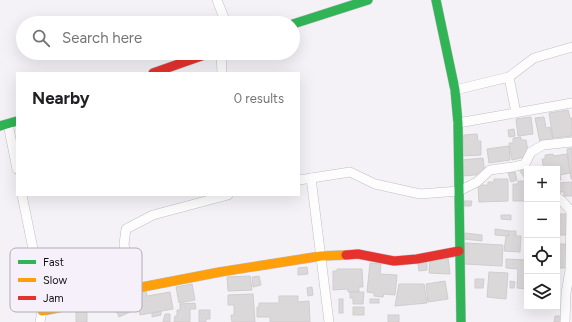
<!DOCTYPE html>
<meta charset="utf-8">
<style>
body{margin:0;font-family:Figtree,sans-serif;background:#f6f6f6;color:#202124}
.controls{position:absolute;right:12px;bottom:12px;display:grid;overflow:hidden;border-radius:0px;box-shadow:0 4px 16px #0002}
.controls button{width:36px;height:36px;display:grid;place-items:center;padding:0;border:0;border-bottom:1px solid #e0e0e0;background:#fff;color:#202124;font:20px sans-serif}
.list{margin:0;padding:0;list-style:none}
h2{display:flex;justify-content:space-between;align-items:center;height:52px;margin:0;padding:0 16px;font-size:17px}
h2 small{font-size:13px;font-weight:400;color:#757577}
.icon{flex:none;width:22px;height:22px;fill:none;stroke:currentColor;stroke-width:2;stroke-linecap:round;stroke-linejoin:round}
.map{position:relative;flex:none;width:572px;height:322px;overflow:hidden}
.search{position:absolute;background:#fff;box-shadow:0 4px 16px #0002;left:16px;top:16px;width:284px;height:44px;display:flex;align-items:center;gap:10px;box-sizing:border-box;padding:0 14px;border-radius:22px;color:#757577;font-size:15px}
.panel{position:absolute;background:#fff;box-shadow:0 4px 16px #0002;left:16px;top:72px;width:284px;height:124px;border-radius:0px}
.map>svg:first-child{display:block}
.building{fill:#dbd8d9;stroke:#d0cdce}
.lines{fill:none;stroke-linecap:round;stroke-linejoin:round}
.street-casing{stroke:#c1bfc3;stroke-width:10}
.fast-casing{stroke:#c1bfc3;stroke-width:10}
.slow-casing{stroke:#c1bfc3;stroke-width:10}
.jam-casing{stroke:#c1bfc3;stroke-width:10}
.street{stroke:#fefdfe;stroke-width:9}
.fast{stroke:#30b455;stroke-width:9}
.slow{stroke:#ff9f0a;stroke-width:9}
.jam{stroke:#e5322d;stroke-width:9}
.key{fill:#f5f0f9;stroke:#b1adb4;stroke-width:1}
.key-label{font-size:11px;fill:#121013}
</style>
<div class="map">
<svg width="572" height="322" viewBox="0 0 572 322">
<rect width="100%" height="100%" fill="#f5f2f7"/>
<g class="building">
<polygon points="568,110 570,118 572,118 572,136 553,138 549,113"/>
<polygon points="531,117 533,134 518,136 516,119"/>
<polygon points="544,117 546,128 550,127 553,140 540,142 535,118"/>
<polygon points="514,129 515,136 509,137 508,130"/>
<polygon points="477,134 478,141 481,141 481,155 461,156 464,135"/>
<polygon points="521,137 521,140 526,140 528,151 525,157 512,160 509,143 513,143 513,138"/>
<polygon points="509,146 510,160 489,163 487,149"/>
<polygon points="572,148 572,179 571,179 567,149"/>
<polygon points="553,154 553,156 567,154 570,173 560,175 561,180 557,180 557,169 544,169 542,159 545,159 545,155"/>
<polygon points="483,158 485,174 463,176 462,160"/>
<polygon points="527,166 529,169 527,169 527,180 526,180 520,171"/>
<polygon points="515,172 517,180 511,182 508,173"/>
<polygon points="494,179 508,179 508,201 479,202 478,185 488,185 488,182 494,182"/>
<polygon points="518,181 525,181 525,184 527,184 527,201 513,201 513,184 518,184"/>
<polygon points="572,182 572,196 564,196 564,192 557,192 557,183"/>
<polygon points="464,201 472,201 471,206 464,206"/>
<rect x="557" y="214" width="12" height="21"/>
<polygon points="501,215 511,215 511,220 501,219"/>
<polygon points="495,229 509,231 509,236 495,235"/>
<polygon points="509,231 516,231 516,236 521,236 520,252 504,251 506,236 509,236"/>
<polygon points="465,233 482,235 482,241 464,239"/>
<polygon points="465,243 503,245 502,266 464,264"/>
<rect x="557" y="244" width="12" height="24"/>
<polygon points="430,258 448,258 450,274 429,273"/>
<polygon points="506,259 527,260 527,289 517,288 518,269 506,268"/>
<polygon points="427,260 427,270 419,271 418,264"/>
<polygon points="370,263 381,264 380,274 397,275 395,295 384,294 383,297 374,296 374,293 367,292"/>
<polygon points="307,267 308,274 298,275 298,268"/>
<polygon points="337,269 362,269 363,287 359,287 359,292 348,292 348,289 333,290 333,271 337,271"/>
<polygon points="489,272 508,273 506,299 487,297"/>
<polygon points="250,276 252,290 228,291 227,277"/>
<polygon points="259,276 261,285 253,287 252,277"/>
<polygon points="475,279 484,279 483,288 475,288"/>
<polygon points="445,281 448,299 428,302 426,284"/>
<polygon points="510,281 515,282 514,288 510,288"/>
<polygon points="192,284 195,300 179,303 176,287"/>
<polygon points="399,284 424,284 427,303 395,306"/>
<polygon points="312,287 313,295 308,296 307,288"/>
<polygon points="146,290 147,296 170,292 173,309 140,315 136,292"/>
<polygon points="350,292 364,292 363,304 353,304 353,298 350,298"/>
<polygon points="253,294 255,322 232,322 231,315 234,315 234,305 228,305 228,295"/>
<polygon points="125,296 132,311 119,317 117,312 115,312 111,303"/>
<polygon points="279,296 298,296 298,302 309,301 310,322 270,322 270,317 257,317 257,307 259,307 259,303 279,303"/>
<rect x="339" y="299" width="4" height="14"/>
<rect x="370" y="299" width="9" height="4"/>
<polygon points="195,303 196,309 190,309 190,322 174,322 175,316 177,316 177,310 180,310 180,304"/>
<rect x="353" y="307" width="11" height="8"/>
<rect x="76" y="310" width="11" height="12"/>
<polygon points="199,310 210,310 210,319 206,319 206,322 199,322"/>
<polygon points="161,311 161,315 152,317 152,313"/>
<polygon points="165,314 170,314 170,322 163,322"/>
<rect x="388" y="315" width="11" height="7"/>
<polygon points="555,316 564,316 563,322 554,322"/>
</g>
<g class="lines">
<defs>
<g id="street">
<polyline points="217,0 226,23"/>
<polyline points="221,53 222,73"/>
<polyline points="509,77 516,113"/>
<polyline points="455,90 509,77 534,58 572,47"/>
<polyline points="458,123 572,103"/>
<polyline points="8,124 17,169"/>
<polyline points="311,178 329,322"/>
<polyline points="299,180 350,172 375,184 420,194 459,191 477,182 490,170 513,167 525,164 531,152 543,145 572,142"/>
<polyline points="22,195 33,249 42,311 40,322"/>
<polyline points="557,197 561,200 571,211 570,270 566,293 565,322"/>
<polyline points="132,289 124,244 126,229 153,215 228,195"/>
</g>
<g id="fast">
<polyline points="436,0 455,90 458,123 461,322"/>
<polyline points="293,24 368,0"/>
<polyline points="0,126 17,121"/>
</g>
<polyline id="slow" points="42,311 93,301 132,289 220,272 321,256 346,255"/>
<g id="jam">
<polyline points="153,73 210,53"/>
<polyline points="346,255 358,254 394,261 417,259 459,251"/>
</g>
</defs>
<use href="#street" class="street-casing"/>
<use href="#fast" class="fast-casing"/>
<use href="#slow" class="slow-casing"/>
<use href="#jam" class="jam-casing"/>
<use href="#street" class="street"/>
<use href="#fast" class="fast"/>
<use href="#slow" class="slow"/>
<use href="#jam" class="jam"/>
</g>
<rect x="10" y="248" width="132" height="64" rx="6" class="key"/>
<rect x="18" y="260" width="18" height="4" fill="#30b455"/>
<rect x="18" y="278" width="18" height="4" fill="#ff9f0a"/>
<rect x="18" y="296" width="18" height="4" fill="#e5322d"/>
<g class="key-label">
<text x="43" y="266">Fast</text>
<text x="43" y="284">Slow</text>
<text x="43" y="302">Jam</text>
</g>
</svg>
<div class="controls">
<button>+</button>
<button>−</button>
<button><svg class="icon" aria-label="locate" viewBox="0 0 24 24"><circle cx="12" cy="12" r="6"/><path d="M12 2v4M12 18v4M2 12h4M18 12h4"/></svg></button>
<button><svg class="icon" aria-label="layers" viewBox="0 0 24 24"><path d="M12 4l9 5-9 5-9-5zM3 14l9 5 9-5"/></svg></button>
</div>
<div class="search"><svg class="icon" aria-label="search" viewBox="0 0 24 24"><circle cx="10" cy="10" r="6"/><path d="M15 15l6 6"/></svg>Search here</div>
<section class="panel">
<h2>Nearby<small>0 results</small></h2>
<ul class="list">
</ul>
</section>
</div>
